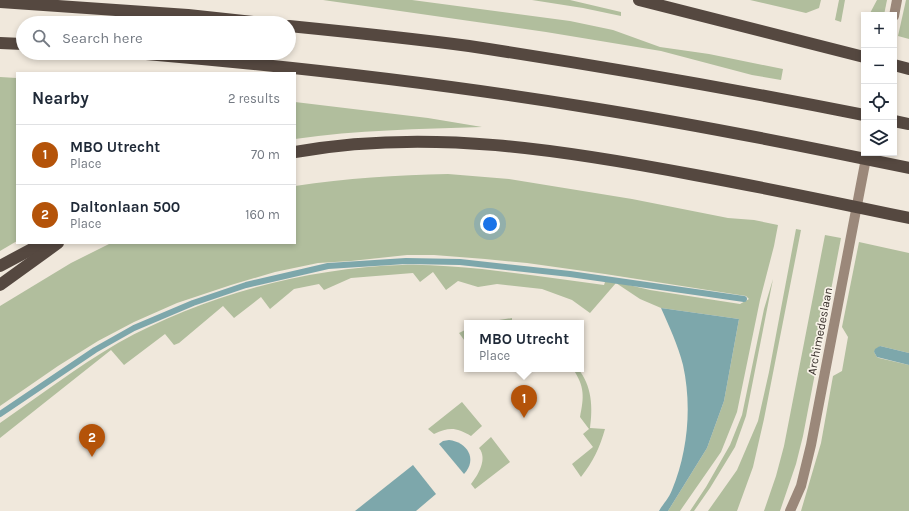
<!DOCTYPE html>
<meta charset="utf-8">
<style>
body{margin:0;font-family:Karla,sans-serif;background:#f6f6f7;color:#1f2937}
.controls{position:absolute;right:12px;top:12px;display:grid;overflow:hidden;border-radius:0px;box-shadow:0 2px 6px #0003}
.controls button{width:36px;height:36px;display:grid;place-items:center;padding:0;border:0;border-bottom:1px solid #e0e1e3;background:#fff;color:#1f2937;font:20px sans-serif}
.you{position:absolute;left:490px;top:224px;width:14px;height:14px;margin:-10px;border:3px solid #fff;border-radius:50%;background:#1a73e8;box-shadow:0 0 0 6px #1a73e833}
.badge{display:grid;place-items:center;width:26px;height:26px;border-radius:50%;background:#b45309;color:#fff;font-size:13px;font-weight:700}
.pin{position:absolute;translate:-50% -33px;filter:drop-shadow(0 1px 2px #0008)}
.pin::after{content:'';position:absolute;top:21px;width:14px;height:12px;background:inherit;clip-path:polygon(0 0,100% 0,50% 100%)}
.popup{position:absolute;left:464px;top:320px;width:120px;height:52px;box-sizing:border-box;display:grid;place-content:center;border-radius:0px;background:#fff;filter:drop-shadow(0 1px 3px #0005);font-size:13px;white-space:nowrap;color:#747a83}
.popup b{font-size:15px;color:#1f2937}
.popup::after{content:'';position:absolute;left:50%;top:100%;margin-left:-8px;border:8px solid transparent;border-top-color:#fff}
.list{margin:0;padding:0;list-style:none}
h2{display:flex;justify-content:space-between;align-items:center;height:52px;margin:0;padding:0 16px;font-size:17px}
h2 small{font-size:13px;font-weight:400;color:#747a83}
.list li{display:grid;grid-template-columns:26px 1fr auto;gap:12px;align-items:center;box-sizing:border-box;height:60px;padding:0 16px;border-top:1px solid #e0e1e3}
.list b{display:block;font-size:15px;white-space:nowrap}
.list p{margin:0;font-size:13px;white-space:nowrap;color:#747a83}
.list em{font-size:13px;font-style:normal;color:#747a83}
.icon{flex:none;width:22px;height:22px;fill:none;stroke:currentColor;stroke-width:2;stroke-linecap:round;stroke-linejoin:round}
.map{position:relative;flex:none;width:909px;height:511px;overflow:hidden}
.search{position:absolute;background:#fff;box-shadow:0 2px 6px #0003;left:16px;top:16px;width:280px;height:44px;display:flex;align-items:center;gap:10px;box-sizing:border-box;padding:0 14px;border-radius:22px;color:#747a83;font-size:15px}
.panel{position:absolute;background:#fff;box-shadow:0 2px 6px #0003;left:16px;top:72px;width:280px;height:172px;border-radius:0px}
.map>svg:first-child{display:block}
.green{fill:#b1be9d}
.water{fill:#7da7ab}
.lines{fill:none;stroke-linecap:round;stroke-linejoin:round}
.stream{stroke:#7da7ab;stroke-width:6}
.secondary{stroke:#9b887a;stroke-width:10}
.motorway{stroke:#554840;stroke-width:12}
.labels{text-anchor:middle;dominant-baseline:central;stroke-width:3.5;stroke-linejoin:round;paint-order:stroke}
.street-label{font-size:12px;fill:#352d28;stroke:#f8f2e8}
</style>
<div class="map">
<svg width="909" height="511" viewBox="0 0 909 511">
<rect width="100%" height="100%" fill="#f0e8dc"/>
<g class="green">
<polygon points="323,0 412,0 570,21 613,30 660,47 709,54 783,69 781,80 752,75 661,51 546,32"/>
<polygon points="532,0 570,0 621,12 621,16 583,8"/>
<polygon points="750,0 821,0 819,8 806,13"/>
<polygon points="839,0 845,0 841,22 835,20"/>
<polygon points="877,0 887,0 884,15 869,15"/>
<polygon points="906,0 909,0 909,39 898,36"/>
<polygon points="0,77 17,78 17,241 0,251"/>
<path d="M295,102L428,118L482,127C419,129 357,130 295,139Z"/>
<path d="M448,174L509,179L632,199L728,218L754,220L778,225L774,246L760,300L737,412L721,452L680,511H668L707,448L724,401L739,319L661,308L640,299L616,283L590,313L572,300L542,289L497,284L478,287L458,281L446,290L433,272L420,282L413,273L351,278L324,290L319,284L294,289L270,309L261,297L234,318L223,306L179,343L174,345L165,334L124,365L111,350L0,438V423C39,396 77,367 118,343C202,296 305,268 402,265C429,264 456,267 482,269C523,274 564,279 604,285L605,282H616L650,290L740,304L749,299L746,296L605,274L527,263L485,259L434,255H407L351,261L318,263L275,272L231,285L177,303L134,322L98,341L58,366L0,406V306L71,263L111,243H295V186C347,178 396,175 448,174Z"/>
<polygon points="796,229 801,230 764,419 753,467 737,511 708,511 737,470 758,421 769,372"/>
<polygon points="825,235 841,238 803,436 796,464 780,511 764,511 776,476 784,446"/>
<polygon points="859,242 909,253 909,353 880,346 874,352 877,357 879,358 909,365 909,511 801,511 821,443 833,376 842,371 848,337 842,327"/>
<polygon points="773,279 746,416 735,447 710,488 694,511 690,511 706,487 730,445 742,415 764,309"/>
<polygon points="512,318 512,323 480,323"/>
<polygon points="467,329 467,344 459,333"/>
<path d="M573,369H578C592,385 593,408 590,428L605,429C600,447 593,462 581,477L572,464L593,447L583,434L589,429L580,417C584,397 585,387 573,369Z"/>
<path d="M462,402L482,426L471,436C456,427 449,427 434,434L428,429Z"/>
<path d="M491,437L510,462L475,489L471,484C478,475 488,459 479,448Z"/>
</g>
<g class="water">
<path d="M661,308L739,319L724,401L707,448L668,511H659C663,504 669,498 672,490C688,451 692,406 683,365C678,345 669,326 661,308Z"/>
<polygon points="880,346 909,353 909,365 877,357 874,352 875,349"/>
<path d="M449,440C467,442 478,459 464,474L439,444L443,441Z"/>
<polygon points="413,465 436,494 416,511 355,511"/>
</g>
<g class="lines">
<polyline class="stream" points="0,414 95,350 134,328 193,303 246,285 328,266 406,261 460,262 570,274 744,299"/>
<g class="secondary">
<polyline points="894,16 897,0"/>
<polyline points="790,511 801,486 811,445 867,153"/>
</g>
<g class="motorway">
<polyline points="639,0 864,57"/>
<polyline points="0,2 188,15 263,23"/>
<path d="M289,26C349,32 409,38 469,46C601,66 733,89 864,115"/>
<polyline points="0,43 23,44"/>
<path d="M135,53C287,66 440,83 592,108C698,125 804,146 909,168"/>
<polyline points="894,65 909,69"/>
<polyline points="894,121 909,124"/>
<path d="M295,152C428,128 564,150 695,175C766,188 838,203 909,218"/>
<polyline points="0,266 43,243"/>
<polyline points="0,285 58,243"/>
</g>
</g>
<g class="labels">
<g class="street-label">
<text transform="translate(820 331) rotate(-79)">Archimedeslaan</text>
</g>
</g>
</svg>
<div class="controls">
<button>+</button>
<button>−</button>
<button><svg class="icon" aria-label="locate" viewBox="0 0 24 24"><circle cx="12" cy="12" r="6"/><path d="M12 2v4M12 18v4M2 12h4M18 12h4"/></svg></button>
<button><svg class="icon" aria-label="layers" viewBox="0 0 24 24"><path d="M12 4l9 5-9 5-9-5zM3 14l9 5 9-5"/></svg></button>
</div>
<div class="you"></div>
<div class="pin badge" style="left:524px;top:418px">1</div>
<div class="popup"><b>MBO Utrecht</b>Place</div>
<div class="pin badge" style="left:92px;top:457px">2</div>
<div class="search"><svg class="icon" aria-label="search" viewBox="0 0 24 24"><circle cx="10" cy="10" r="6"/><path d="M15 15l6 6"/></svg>Search here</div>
<section class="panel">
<h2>Nearby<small>2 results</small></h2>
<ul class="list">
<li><span class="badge">1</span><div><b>MBO Utrecht</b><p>Place</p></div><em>70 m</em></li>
<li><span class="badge">2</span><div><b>Daltonlaan 500</b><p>Place</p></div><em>160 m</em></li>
</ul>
</section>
</div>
